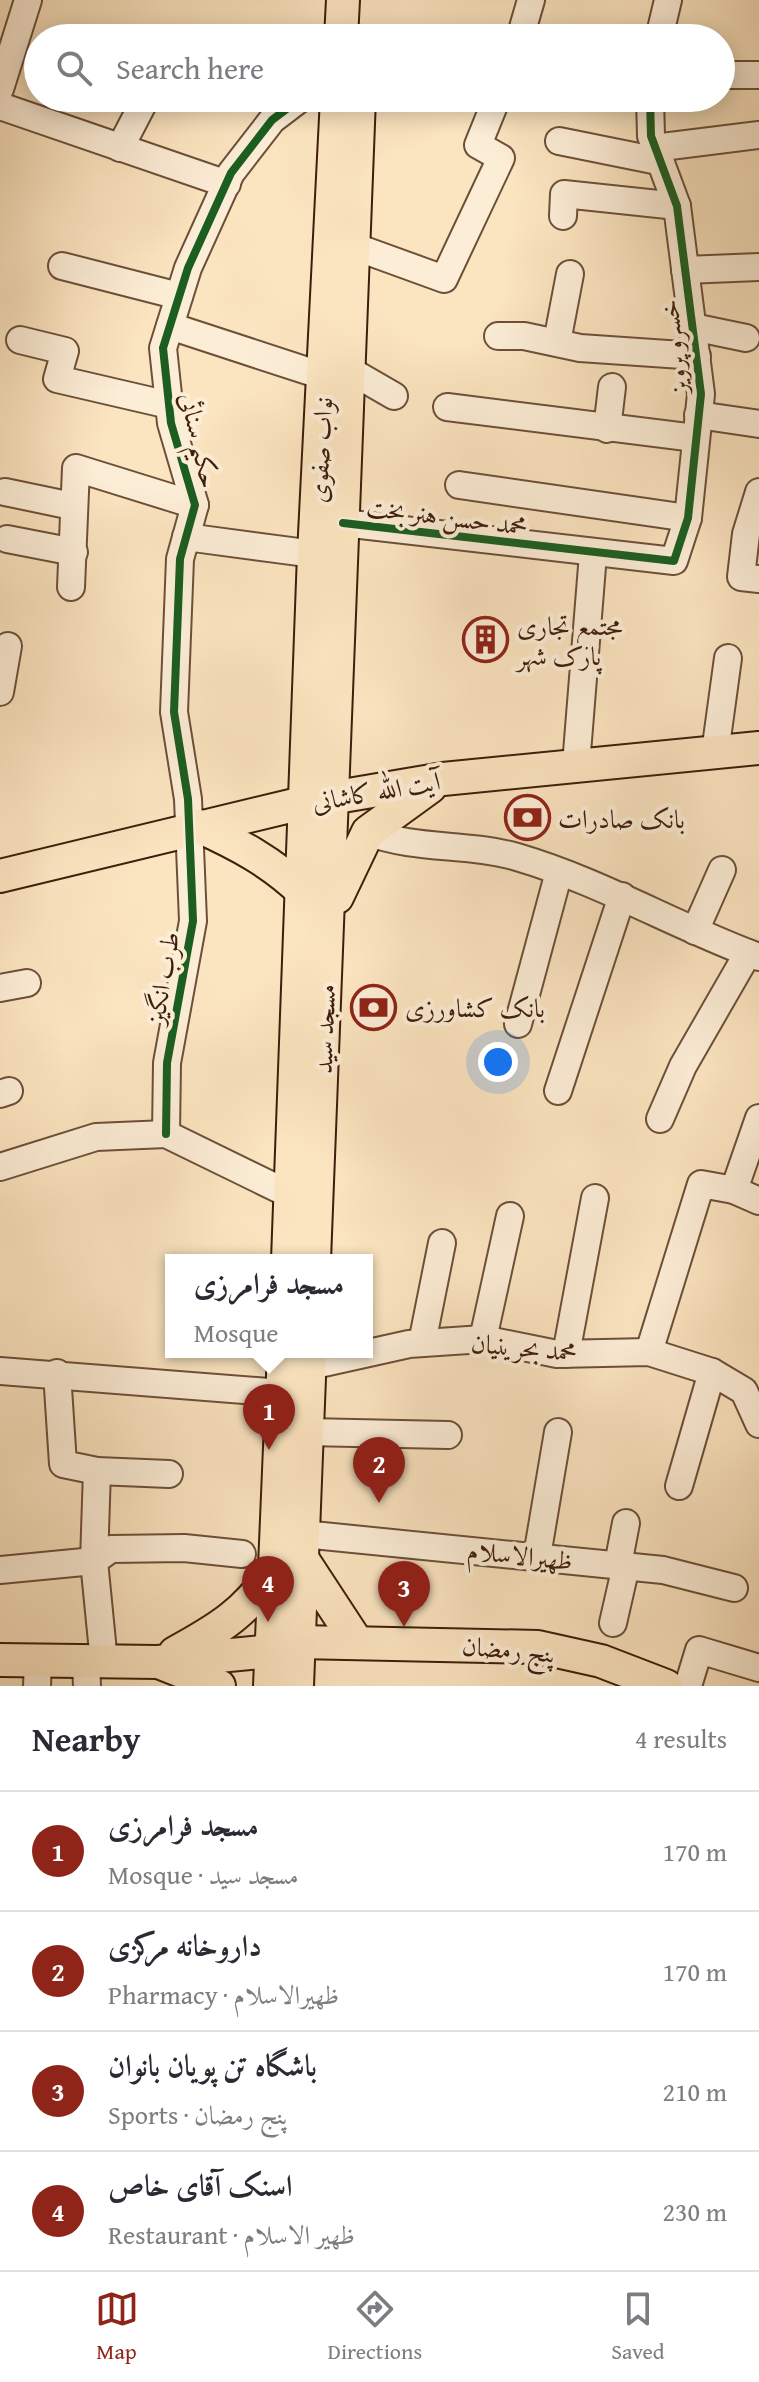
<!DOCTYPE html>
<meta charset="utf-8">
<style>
body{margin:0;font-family:"Gentium Book Plus",Amiri,serif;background:#f2f2f3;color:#2b2b33}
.you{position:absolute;left:498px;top:1062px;width:28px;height:28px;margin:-20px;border:6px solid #fff;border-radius:50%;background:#1a73e8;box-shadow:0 0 0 12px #1a73e833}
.badge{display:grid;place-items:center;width:52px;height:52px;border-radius:50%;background:#8f2418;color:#fff;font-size:26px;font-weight:700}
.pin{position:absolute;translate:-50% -66px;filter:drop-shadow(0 2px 4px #0008)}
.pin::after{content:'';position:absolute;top:42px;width:28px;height:24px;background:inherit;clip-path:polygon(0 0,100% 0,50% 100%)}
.popup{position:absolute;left:165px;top:1254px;width:208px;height:104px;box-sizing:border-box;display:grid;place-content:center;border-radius:0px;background:#fff;filter:drop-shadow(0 2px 6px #0005);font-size:26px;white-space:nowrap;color:#7c7c81}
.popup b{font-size:30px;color:#2b2b33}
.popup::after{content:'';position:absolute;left:50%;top:100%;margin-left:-16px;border:16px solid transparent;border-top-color:#fff}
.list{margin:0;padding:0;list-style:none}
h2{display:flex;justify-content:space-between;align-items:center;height:104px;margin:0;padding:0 32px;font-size:34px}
h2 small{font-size:26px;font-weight:400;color:#7c7c81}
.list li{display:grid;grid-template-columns:52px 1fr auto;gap:24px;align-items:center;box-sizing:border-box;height:120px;padding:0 32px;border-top:2px solid #e1e1e2}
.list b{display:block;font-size:30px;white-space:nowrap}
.list p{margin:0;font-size:26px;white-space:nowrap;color:#7c7c81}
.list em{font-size:26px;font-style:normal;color:#7c7c81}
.icon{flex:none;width:44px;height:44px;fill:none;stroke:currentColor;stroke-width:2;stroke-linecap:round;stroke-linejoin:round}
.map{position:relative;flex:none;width:759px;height:1686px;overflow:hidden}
.search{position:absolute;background:#fff;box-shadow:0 4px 20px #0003;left:24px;right:24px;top:24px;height:88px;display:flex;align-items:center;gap:20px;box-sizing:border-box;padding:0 28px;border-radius:44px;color:#7c7c81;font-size:30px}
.sheet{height:584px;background:#fff}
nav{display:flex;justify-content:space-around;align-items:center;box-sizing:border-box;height:112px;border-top:2px solid #e1e1e2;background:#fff;font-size:22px;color:#7c7c81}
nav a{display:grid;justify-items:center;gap:4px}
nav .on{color:#8f2418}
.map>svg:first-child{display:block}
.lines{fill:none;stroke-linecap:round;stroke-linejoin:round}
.minor-casing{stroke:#6d4f38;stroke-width:30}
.major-casing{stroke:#3e1d0a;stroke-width:36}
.minor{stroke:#fcedd6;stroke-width:26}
.major{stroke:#fbe4c0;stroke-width:32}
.cycleway-casing{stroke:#fcedd6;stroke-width:13}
.cycleway{stroke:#1b5e20;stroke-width:8}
.labels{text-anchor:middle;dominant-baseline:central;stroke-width:8;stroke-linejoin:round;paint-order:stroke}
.street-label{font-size:26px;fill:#3e1d0a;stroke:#fcedd6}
.poi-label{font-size:26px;fill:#3e1d0a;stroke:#fcedd6;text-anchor:start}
</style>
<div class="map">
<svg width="759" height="1686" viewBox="0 0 759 1686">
<rect width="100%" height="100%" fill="#fbe4c0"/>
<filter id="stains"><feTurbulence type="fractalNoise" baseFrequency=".0025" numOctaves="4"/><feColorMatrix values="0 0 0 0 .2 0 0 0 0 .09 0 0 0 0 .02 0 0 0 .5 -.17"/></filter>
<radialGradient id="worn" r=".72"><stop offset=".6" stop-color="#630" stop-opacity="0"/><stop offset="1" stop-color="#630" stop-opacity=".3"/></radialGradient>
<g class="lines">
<defs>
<g id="minor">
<polyline points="520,38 531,0"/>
<polyline points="659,38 668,0"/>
<polyline points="721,75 759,75"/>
<polyline points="0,89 28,0"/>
<polyline points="0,106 227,184"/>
<polyline points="559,141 658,161"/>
<polyline points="120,148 146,98"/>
<polyline points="654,148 759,135"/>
<polyline points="563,216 564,194 677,206"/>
<polyline points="353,246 444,279 501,158 478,145 497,98"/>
<polyline points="62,266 179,296"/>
<polyline points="685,270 759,267"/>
<polyline points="170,326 323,376"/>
<polyline points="693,327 746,338"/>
<polyline points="498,336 524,336 580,348 697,356"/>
<polyline points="20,340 65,351 57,379 169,405"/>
<polyline points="557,342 570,274"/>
<polyline points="349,370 394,396"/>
<polyline points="447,407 695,438"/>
<polyline points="698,415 759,424"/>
<polyline points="607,429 612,387"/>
<polyline points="459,485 688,518"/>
<polyline points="5,492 72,506"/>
<polyline points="759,492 746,534 741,577 759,579"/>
<polyline points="343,523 674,561 688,518 701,394 677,206 651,136 650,98"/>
<polyline points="186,537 314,554"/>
<polyline points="7,539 74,552"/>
<polyline points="71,587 76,468 195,505"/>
<polyline points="0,692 8,646"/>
<polyline points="715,753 728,658"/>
<polyline points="576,765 593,554"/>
<path d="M368,832C415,850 469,843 517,857C602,882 677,927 759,957"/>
<polyline points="695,931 722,870"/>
<polyline points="0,988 27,983"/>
<polyline points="518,1024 559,872"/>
<polyline points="558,1091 622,896"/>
<polyline points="0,1094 9,1091"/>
<polyline points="660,1119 683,1066 748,953"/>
<polyline points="166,1134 167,1063 193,921 188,799 174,712 180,559 195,505 171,423 163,348 188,268 231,173 272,120 301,98"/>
<polyline points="0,1167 96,1137 166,1134 291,1195"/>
<polyline points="734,1190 759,1201"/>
<polyline points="483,1339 510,1216"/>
<polyline points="422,1343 442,1243"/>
<polyline points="649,1352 701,1184 734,1190 759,1118"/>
<polyline points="566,1354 595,1198"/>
<polyline points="310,1366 409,1344 483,1339 557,1354 649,1352 712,1372 744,1391 759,1424"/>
<polyline points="0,1371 282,1393"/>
<polyline points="57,1373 63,1464 97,1471 169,1474"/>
<polyline points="307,1432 448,1435"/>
<polyline points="97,1471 94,1561 104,1662"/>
<polyline points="679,1486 712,1372"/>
<polyline points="303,1534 663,1570 734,1588"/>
<polyline points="537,1556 558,1432"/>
<polyline points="618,1565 626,1523"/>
<polyline points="0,1570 94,1561 111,1549 184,1548 242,1554"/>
<polyline points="613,1623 626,1566"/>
<polyline points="86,1663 87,1686"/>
<polyline points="37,1686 38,1662"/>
<polyline points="688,1686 699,1650 759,1668"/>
</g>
<g id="major">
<polyline points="341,38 343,0"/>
<path d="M198,826C238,844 272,862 304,893"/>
<polyline points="0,876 307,802 443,779 759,748"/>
<polyline points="337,897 368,832 430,787"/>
<polyline points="288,1260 314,554 337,98"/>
<polyline points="314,1260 359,98"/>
<polyline points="301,1557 356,1641"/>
<path d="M175,1653C219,1629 247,1612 275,1569"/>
<polyline points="0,1660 158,1662 271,1651 299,1642 538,1647 601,1661 666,1686"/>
<polyline points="161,1663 219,1686"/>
<polyline points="270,1686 284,1352"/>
<polyline points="297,1686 310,1352"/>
</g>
</defs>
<use href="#minor" class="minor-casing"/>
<use href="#major" class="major-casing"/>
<use href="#minor" class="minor"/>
<use href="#major" class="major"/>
<defs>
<g id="cycleway">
<polyline points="343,523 674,561 688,518 701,394 677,206 651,136 650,98"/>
<polyline points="166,1134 167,1063 193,921 188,799 174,712 180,559 195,505 171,423 163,348 188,268 231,173 272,120 301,98"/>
</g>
</defs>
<use href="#cycleway" class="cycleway-casing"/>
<use href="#cycleway" class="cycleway"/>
</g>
<defs>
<symbol id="building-ring" viewBox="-11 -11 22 22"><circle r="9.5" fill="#fcedd6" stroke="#8f2418" stroke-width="1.5"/><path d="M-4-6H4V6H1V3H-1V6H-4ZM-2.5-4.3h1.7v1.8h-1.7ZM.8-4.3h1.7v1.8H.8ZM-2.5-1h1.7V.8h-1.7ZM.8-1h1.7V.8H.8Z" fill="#8f2418"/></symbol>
<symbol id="bank-ring" viewBox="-11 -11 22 22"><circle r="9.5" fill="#fcedd6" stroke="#8f2418" stroke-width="1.5"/><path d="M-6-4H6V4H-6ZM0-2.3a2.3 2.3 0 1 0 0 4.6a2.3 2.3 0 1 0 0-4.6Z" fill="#8f2418"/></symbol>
</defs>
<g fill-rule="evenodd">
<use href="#building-ring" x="460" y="614" width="51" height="51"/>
<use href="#bank-ring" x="502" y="792" width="51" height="51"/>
<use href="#bank-ring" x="348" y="982" width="51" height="51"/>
</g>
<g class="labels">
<g class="street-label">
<text transform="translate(673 347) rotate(-96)">خسرو پرویز</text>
<text transform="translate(200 440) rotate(77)">حکیم سنائی</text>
<text transform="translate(320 450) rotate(-87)">نواب صفوی</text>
<text transform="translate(447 516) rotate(7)">محمد حسن هنر بخت</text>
<text transform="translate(376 791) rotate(-10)">آیت الله کاشانی</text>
<text transform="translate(162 978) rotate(-80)">طرب انگیز</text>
<text transform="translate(324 1029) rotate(-88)">مسجد سید</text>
<text transform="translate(524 1347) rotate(5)">محمد بحرینیان</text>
<text transform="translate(520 1555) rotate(6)">ظهیرالاسلام</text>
<text transform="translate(509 1649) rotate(5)">پنج رمضان</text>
</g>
<g class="poi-label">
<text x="517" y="625">مجتمع تجاری<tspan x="517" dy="30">پارک شهر</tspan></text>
<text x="558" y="818">بانک صادرات</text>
<text x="405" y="1007">بانک کشاورزی</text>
</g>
</g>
<rect width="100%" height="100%" filter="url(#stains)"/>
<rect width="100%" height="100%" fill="url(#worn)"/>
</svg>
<div class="you"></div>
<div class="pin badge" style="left:269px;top:1450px">1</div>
<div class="popup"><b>مسجد فرامرزی</b>Mosque</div>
<div class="pin badge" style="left:379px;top:1503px">2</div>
<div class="pin badge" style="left:404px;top:1627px">3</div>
<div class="pin badge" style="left:268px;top:1622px">4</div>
<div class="search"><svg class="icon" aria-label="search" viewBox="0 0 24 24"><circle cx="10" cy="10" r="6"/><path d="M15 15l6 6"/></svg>Search here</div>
</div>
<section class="sheet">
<h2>Nearby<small>4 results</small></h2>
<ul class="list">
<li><span class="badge">1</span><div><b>مسجد فرامرزی</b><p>Mosque · مسجد سید</p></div><em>170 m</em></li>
<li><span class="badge">2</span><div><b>داروخانه مرکزی</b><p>Pharmacy · ظهیرالاسلام</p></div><em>170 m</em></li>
<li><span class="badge">3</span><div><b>باشگاه تن پویان بانوان</b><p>Sports · پنج رمضان</p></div><em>210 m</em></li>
<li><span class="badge">4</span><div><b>اسنک آقای خاص</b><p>Restaurant · ظهیر الاسلام</p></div><em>230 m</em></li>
</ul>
</section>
<nav>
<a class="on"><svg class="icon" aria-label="map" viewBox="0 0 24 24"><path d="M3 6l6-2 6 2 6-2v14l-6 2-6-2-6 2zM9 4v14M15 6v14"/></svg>Map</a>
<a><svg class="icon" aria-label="directions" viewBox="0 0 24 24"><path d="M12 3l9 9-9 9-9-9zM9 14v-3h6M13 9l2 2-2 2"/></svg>Directions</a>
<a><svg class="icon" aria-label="saved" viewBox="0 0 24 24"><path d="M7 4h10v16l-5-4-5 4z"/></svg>Saved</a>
</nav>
